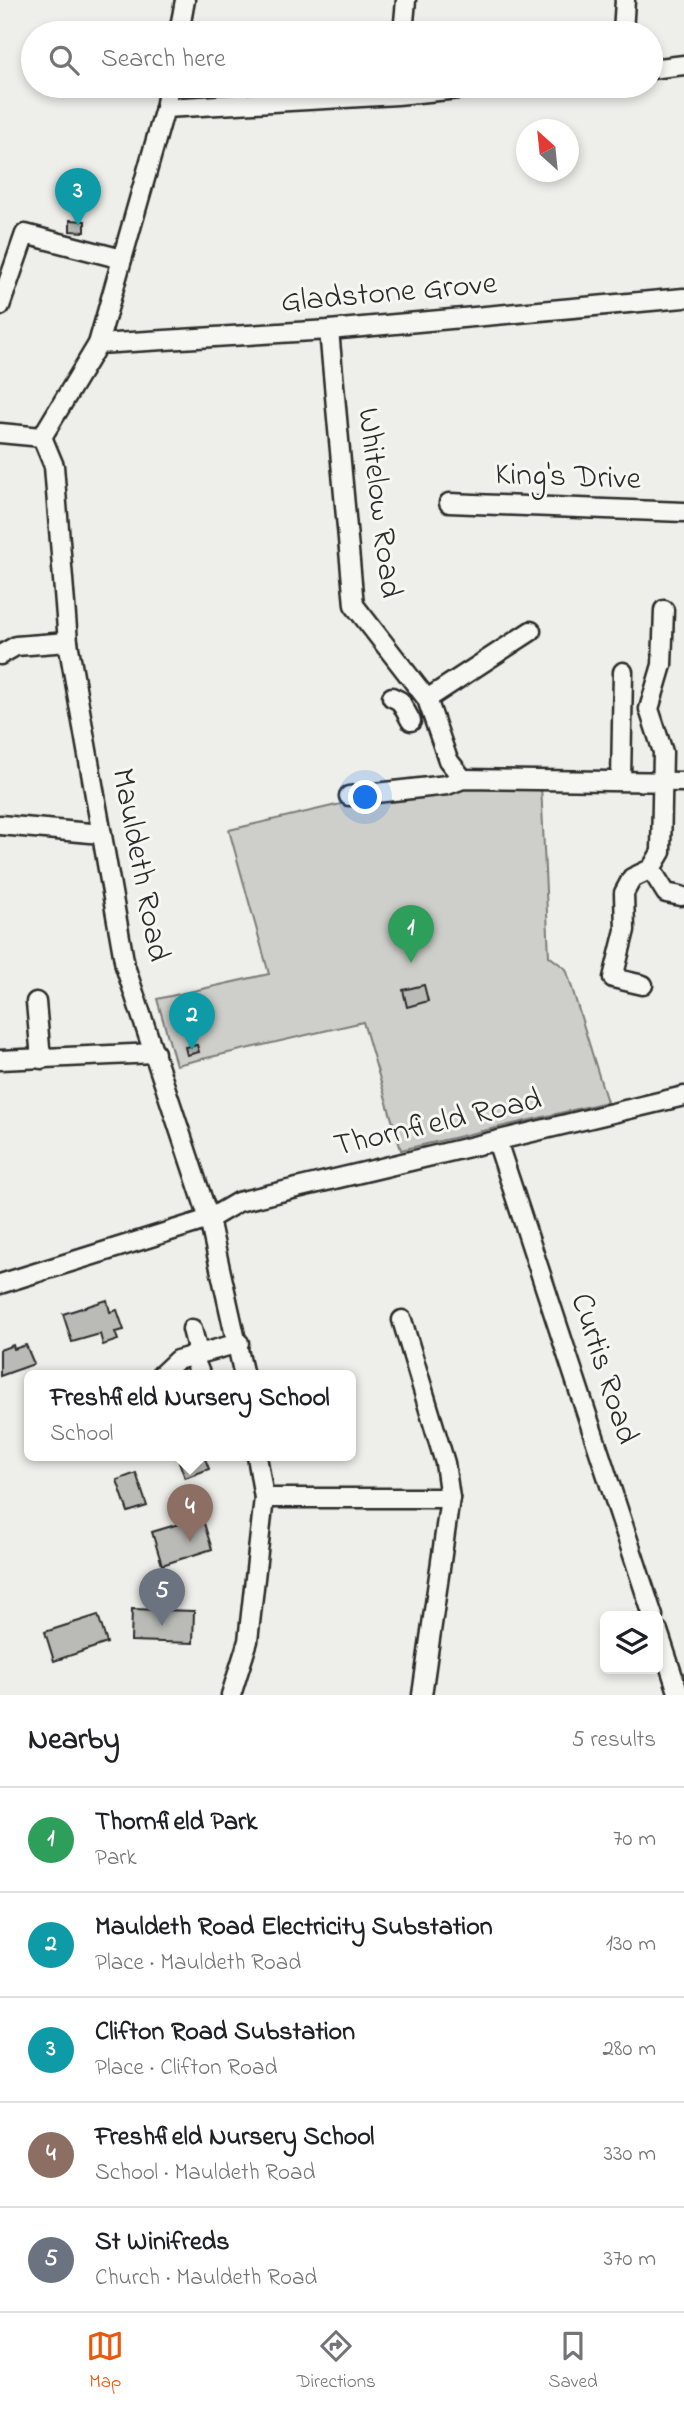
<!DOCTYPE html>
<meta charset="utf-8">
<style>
body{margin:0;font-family:"Indie Flower",sans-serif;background:#f6f6f6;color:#202124}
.controls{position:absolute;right:21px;bottom:21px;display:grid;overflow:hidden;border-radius:10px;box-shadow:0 4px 10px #0003}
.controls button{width:63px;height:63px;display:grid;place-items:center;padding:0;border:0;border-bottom:2px solid #e0e0e0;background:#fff;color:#202124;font:35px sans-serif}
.compass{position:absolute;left:516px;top:119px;width:63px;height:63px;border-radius:50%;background:#fff;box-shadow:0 4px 10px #0003;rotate:333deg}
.you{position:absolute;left:366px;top:798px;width:24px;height:24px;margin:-18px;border:5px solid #fff;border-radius:50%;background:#1a73e8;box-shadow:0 0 0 10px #1a73e833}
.badge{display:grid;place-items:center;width:46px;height:46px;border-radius:50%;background:#ea580c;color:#fff;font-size:23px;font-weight:700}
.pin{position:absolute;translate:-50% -58px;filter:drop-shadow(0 2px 4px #0008)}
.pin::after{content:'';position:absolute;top:37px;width:24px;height:21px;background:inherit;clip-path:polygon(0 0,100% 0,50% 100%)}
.popup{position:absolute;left:24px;top:1370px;width:332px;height:91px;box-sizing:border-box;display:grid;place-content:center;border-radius:10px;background:#fff;filter:drop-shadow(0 2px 5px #0005);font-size:23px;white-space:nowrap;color:#757577}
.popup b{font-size:26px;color:#202124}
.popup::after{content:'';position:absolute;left:50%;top:100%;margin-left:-14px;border:14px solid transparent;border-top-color:#fff}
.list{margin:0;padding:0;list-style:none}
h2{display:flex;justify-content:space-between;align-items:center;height:91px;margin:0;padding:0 28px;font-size:30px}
h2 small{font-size:23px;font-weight:400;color:#757577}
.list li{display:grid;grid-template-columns:46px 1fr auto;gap:21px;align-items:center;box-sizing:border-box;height:105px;padding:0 28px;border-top:2px solid #e0e0e0}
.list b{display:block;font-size:26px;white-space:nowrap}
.list p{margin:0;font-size:23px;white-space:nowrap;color:#757577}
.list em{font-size:23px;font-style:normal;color:#757577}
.icon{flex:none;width:38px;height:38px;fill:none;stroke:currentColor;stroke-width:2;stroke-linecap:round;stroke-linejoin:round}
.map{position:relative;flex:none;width:684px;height:1695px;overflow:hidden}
.search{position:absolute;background:#fff;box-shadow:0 4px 10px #0003;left:21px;right:21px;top:21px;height:77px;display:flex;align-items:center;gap:18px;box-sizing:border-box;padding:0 24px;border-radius:38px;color:#757577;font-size:26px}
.sheet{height:616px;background:#fff}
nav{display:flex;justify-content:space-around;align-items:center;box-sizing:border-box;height:98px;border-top:2px solid #e0e0e0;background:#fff;font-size:19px;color:#757577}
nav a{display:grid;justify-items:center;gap:4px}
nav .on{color:#ea580c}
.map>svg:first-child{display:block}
.green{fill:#cececa;stroke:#7c7c7a;stroke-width:2}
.building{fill:#babab7;stroke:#2b2b2b;stroke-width:2}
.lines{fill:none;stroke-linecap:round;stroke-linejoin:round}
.minor-casing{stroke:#2b2b2b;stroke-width:23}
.minor{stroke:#f6f6f2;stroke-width:18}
.labels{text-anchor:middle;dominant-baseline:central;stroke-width:6;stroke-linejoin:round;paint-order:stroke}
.street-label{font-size:32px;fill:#2b2b2b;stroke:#f6f6f2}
</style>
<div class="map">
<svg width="684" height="1695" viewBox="0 0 684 1695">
<rect width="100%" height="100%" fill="#eeeeea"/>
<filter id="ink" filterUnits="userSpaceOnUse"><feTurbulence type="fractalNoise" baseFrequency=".0143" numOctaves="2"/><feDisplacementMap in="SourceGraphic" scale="14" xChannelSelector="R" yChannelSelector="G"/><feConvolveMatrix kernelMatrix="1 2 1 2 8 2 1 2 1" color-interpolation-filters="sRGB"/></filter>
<g filter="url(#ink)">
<polygon class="green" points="541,784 549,956 566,969 568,975 607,1102 401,1150 363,1022 176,1065 157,999 269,974 229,830 358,800 433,790"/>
<g class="building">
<polygon points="70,220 85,221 85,232 70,231"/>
<polygon points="424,985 428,1001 407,1007 403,990"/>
<polygon points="197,1045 199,1052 187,1055 185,1047"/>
<polygon points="107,1300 110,1312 117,1310 124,1330 115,1332 118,1340 103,1345 100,1334 72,1342 63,1314"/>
<polygon points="13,1345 14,1349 26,1345 34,1364 0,1376 0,1350"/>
<polygon points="177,1456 204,1456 209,1469 185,1478"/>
<polygon points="136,1473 147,1506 128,1512 117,1480"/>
<polygon points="202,1517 212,1549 162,1565 152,1532"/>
<polygon points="132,1609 194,1611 193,1643 131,1641"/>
<polygon points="98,1615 107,1643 54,1661 45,1632"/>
</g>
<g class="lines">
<defs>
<g id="minor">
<polyline points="179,33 185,0"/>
<polyline points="403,33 406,0"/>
<polyline points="623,33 625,0"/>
<polyline points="651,69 684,65"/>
<polyline points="165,108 169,86"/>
<polyline points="0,306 25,234 122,259"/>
<polyline points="329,330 354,605 427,699 448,760 463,779"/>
<polyline points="98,344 329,330 684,298"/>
<polyline points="0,433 42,437"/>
<polyline points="42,437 54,466 68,642 125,966 209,1219 244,1376"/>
<polyline points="42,437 98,344 165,108 397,95 490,86"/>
<polyline points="449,503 684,512"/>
<polyline points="0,655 16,646 68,642"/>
<polyline points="392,697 400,701 411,721"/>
<polyline points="427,699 531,631"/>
<polyline points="621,780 623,672"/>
<polyline points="349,796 447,785 463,779 684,782"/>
<polyline points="0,825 102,834"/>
<polyline points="651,869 666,893 681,896"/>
<polyline points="643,985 613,978 625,930 624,893 632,878 651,869 661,852 663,752 649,709 662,665 664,610"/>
<polyline points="36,1002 41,1059"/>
<polyline points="0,1060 155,1053"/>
<polyline points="497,1141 653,1616"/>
<polyline points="0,1284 209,1219 238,1202 684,1096"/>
<polyline points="402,1320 445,1463 450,1498 422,1695"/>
<polyline points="192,1329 198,1352"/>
<polyline points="192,1354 201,1376"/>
<polyline points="160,1376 177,1360 239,1343"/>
<polyline points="264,1498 450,1498"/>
<polyline points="658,1631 679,1695"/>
<polyline points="231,1695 248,1641 264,1498 257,1456"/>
</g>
</defs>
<use href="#minor" class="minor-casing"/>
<use href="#minor" class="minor"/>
</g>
</g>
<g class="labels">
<g class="street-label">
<text transform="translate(389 294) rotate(-5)">Gladstone Grove</text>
<text transform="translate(568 478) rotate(2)">King's Drive</text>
<text transform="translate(378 503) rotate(83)">Whitelow Road</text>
<text transform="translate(139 865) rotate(79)">Mauldeth Road</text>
<text transform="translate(438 1124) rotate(-13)">Thornfield Road</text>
<text transform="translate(603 1369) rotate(72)">Curtis Road</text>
</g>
</g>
</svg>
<div class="controls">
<button><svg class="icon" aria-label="layers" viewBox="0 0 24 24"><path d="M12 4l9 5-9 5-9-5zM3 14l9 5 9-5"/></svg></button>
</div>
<svg class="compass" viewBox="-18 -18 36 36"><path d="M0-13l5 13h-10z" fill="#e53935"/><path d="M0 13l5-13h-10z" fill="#757577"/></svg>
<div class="you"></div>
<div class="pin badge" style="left:411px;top:963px;background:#2e9e5b">1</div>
<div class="pin badge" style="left:192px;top:1050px;background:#0f9aa8">2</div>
<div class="pin badge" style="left:78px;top:226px;background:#0f9aa8">3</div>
<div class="pin badge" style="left:190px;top:1542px;background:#8d6e63">4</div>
<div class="popup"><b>Freshfield Nursery School</b>School</div>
<div class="pin badge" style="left:162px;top:1626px;background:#6b7280">5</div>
<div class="search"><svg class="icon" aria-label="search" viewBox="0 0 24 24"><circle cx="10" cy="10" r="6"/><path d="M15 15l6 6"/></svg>Search here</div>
</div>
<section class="sheet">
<h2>Nearby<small>5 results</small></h2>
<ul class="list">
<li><span class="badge" style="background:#2e9e5b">1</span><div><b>Thornfield Park</b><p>Park</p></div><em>70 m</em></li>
<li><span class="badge" style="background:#0f9aa8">2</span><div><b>Mauldeth Road Electricity Substation</b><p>Place · Mauldeth Road</p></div><em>130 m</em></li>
<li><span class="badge" style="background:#0f9aa8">3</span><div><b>Clifton Road Substation</b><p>Place · Clifton Road</p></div><em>280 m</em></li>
<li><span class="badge" style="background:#8d6e63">4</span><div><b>Freshfield Nursery School</b><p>School · Mauldeth Road</p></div><em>330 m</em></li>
<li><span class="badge" style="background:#6b7280">5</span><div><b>St Winifreds</b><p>Church · Mauldeth Road</p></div><em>370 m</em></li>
</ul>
</section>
<nav>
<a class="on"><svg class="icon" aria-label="map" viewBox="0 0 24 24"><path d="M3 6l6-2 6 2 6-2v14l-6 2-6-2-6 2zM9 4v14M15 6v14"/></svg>Map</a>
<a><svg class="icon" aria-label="directions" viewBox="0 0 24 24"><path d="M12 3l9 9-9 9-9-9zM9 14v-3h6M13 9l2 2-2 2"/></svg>Directions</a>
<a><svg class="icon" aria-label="saved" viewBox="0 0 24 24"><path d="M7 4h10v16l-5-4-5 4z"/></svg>Saved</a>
</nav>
